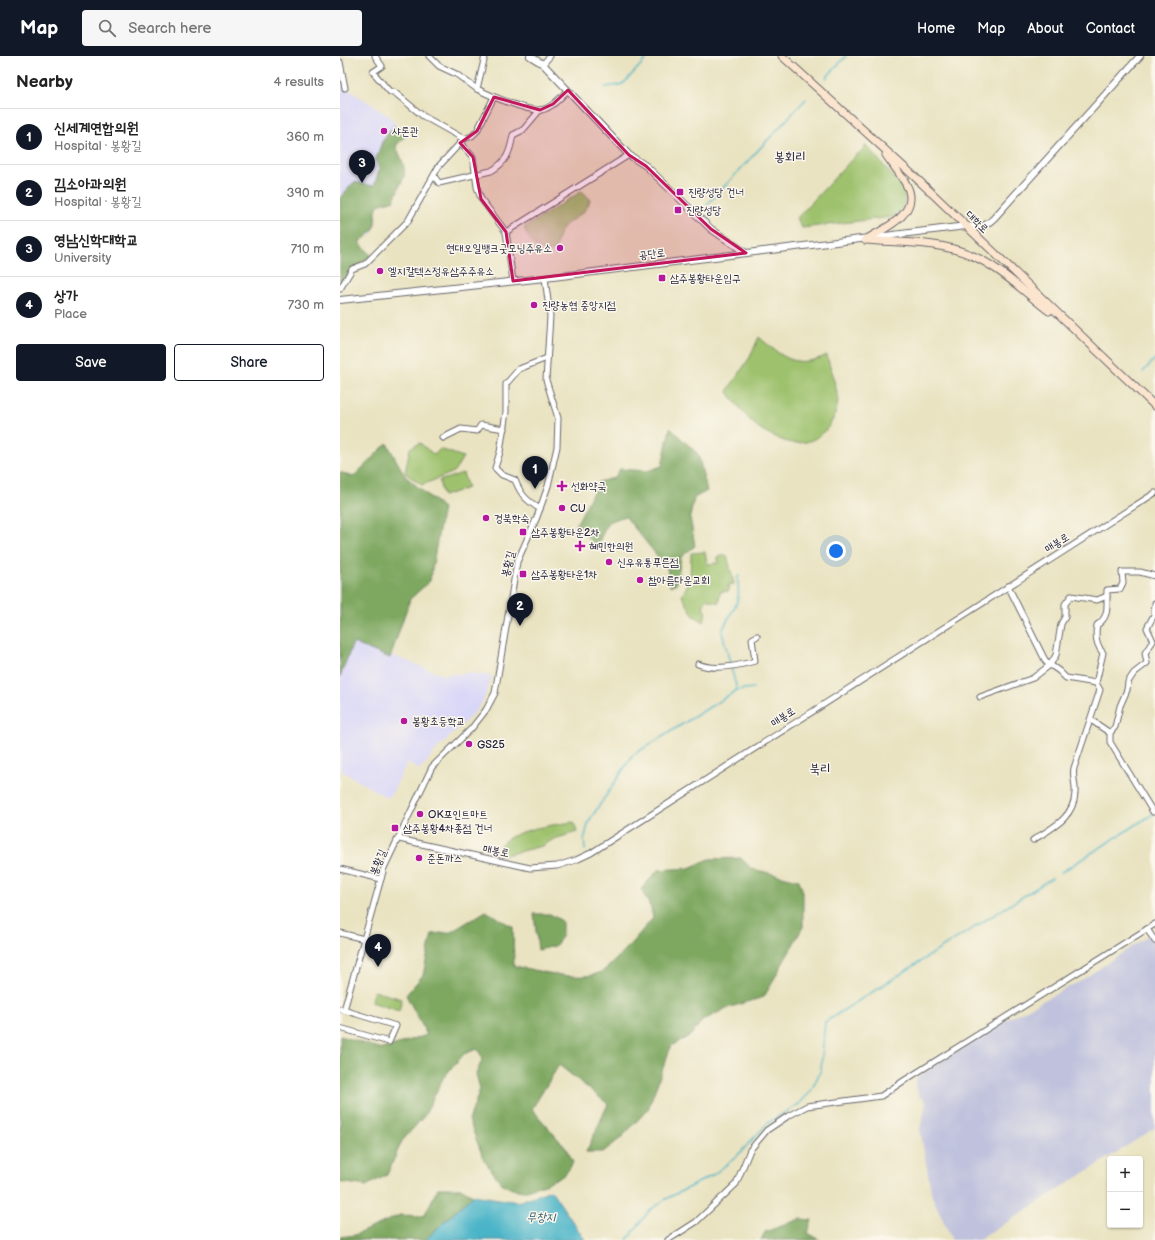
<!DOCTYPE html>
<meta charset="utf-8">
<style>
body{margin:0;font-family:"Balsamiq Sans","Poor Story",sans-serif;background:#f6f6f6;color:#222}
.controls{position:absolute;right:12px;bottom:12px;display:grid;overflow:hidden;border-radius:4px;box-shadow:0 1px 3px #0004}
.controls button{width:36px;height:36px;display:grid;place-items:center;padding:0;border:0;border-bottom:1px solid #e0e0e0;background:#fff;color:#222;font:20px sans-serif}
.you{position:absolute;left:496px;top:495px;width:14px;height:14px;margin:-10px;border:3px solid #fff;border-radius:50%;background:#1a73e8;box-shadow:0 0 0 6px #1a73e833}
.badge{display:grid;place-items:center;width:26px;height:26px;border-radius:50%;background:#111827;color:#fff;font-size:13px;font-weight:700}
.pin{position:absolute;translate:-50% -33px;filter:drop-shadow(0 1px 2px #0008)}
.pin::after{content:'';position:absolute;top:21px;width:14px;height:12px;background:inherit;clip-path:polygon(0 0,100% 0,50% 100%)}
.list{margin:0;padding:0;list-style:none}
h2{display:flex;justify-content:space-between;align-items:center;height:52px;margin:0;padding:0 16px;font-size:17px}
h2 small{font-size:13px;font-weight:400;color:#767676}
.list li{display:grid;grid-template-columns:26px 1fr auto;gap:12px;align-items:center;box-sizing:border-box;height:56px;padding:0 16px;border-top:1px solid #e0e0e0}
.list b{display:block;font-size:15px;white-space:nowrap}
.list p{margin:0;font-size:13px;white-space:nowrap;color:#767676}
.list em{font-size:13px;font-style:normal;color:#767676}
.actions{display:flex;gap:8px;padding:12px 16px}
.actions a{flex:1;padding:9px 0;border:1px solid #111827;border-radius:4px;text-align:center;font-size:14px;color:#111827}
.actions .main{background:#111827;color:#fff}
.icon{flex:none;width:22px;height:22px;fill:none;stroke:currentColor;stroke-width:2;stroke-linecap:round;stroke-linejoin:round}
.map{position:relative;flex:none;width:815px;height:1184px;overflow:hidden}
header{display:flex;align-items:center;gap:24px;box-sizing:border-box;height:56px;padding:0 20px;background:#111827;color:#fff}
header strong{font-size:19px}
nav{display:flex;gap:22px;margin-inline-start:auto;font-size:14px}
.search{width:280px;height:36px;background:#f6f6f6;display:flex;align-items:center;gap:10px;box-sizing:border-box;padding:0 14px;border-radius:4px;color:#767676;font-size:15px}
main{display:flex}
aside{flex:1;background:#fff}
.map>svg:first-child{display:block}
.built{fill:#d9d7f8}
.industrial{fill:#c0c2dd}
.green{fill:#9dc16c;stroke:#607254}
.forest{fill:#7ea760;stroke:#50644e}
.water{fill:#4ab4c7;stroke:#366b81}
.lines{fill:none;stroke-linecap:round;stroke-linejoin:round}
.stream{stroke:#4ab4c7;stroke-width:1.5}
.minor-casing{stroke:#68666a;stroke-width:7}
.tertiary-casing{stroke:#68666a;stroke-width:8}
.secondary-casing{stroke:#68666a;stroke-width:9}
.minor{stroke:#fff;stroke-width:5}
.tertiary{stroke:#fff;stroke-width:6}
.secondary{stroke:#fce5cf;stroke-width:7}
.marked{fill:#c2185b;fill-opacity:0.2;stroke:#c2185b;stroke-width:3;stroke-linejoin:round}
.poi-dot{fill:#b5179e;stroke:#fbf7ec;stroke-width:1.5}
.labels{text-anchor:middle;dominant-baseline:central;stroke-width:3;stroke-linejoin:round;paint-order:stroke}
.poi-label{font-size:11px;fill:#22223b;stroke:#fbf7ec;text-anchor:start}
.street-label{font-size:11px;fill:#22223b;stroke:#fbf7ec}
.water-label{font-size:12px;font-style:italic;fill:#325c73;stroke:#fbf7ec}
.quarter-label{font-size:13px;fill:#22223b;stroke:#fbf7ec}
</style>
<header>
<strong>Map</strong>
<div class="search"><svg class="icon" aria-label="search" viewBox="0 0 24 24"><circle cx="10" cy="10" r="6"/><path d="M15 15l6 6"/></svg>Search here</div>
<nav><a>Home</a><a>Map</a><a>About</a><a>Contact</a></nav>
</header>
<main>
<aside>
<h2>Nearby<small>4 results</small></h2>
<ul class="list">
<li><span class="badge">1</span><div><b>신세계연합의원</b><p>Hospital · 봉황길</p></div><em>360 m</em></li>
<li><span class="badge">2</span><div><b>김소아과의원</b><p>Hospital · 봉황길</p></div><em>390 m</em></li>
<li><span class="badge">3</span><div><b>영남신학대학교</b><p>University</p></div><em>710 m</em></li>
<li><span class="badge">4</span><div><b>상가</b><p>Place</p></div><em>730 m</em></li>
</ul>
<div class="actions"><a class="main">Save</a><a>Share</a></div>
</aside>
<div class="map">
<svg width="815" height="1184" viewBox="0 0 815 1184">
<rect width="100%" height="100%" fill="#fbf7ec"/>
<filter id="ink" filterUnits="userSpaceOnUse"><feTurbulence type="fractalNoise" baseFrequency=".025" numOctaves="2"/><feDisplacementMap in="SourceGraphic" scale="8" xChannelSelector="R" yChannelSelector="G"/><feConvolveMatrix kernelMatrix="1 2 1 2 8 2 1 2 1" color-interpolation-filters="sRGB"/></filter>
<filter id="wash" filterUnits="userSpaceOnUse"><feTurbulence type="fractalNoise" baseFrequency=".012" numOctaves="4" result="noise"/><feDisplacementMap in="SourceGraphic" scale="16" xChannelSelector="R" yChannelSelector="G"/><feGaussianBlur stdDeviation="0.9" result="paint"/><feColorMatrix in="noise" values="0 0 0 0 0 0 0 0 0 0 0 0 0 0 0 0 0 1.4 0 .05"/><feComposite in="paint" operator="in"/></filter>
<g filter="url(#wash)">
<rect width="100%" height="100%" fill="#e9e3c1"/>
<g class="built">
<polygon points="0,21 3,30 49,60 57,71 44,92 52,106 36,154 36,167 32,178 19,186 0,212"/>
<polygon points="7,582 103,619 129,617 152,620 143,645 134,657 96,694 80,714 67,707 51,739 47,742 0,714 0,597"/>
</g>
<polygon class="industrial" points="815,875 815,1072 639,1184 612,1184 592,1140 580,1074 586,1046 580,1041 575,1029 577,1021 668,963 742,924"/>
<g class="green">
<path d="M526,89L562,131C568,144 564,156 551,161L462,172L457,162L516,99L520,97Z"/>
<path d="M242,135L250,143C247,160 231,161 222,173C218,178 217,188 215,195C196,197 191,187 184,172Z"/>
<path d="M419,281C442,301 456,314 487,299C489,310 498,335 498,344C496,368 479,389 453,387C443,386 431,379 422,374C409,366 399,350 389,338L388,334L410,301Z"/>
<polygon points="80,387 94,399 100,393 123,401 114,416 82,429 65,417 70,392"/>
<polygon points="123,417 128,432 103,440 99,425"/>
<polygon points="365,496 367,508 378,507 378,501 387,499 394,528 388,529 389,535 380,536 379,547 366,543 363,552 366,556 364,566 354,560 342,540 350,523 351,497"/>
<path d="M234,766L237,776L214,783L202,790L161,800L159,790C174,773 212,769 234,766Z"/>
<polygon points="34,935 62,943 59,955 31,946"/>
</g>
<g class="forest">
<path d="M54,70L65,80L56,90C70,122 65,114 54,144L38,149C31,170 43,170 19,186L31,199L24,206L12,212L3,225H0V142L14,126L34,130L39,114L36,103L42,86Z"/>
<polygon points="330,372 358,398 367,435 354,442 350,461 355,490 341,501 337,527 330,530 327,512 285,460 268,466 257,490 235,471 258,426 274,422 280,413 307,415 322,410"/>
<polygon points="47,387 65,420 103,452 90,525 70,543 50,602 13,587 0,621 0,416 13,421"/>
<path d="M401,802L412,813L459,824L463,836V871L424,941L387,952L362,965L351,979L331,990L308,1053L281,1082L263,1096H246L268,1048L219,1009L192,1053L225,1091L233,1105L230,1112L224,1119L205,1128L183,1135L172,1133L162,1128L144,1104L129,1064L140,1033L136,1018L143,1002L137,993L124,998L103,1022L85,1059L62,1085L47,1119L26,1130L0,1126V980L42,993L87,979L66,939L83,919L92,878L111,876L146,855L173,871L174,910C198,914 235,926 259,917C271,913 303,873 313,862L311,852L301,833L318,814L349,812L369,803Z"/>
<polygon points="194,858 210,858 222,865 222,881 215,890 198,894"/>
<polygon points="98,1132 120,1132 133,1139 85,1184 0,1184 0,1181 15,1179 60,1159 84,1160"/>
<polygon points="460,1163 472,1164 468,1177 480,1184 421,1184 425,1176"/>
</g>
<polygon class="water" points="211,1134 245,1184 85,1184 133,1139 178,1146"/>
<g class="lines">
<g class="stream">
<polyline points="486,22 506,0"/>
<polyline points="265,31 280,29 285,26 309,0"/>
<polyline points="367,149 466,43"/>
<polyline points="803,316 815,303"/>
<path d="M397,634L382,576C390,554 403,549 397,522L399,520"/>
<polyline points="245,794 244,784 249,765 293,699 397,634 413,632"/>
<polyline points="720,817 813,758"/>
<polyline points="287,1184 309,1155 324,1144 373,1119 396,1101 428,1067 459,1048 471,1035 481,1014 485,966 712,822"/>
</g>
</g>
</g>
<g filter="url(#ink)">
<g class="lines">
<defs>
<g id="minor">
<polyline points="35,0 42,10 33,16 50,36 54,36 83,60 124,83"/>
<polyline points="89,0 99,10 116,18 137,33"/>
<path d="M145,0L137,33C149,39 188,56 201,54C212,52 220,42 228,34"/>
<polyline points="0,6 5,32"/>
<polyline points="203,8 210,0"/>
<polyline points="120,87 133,101 137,131 141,143 166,176"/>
<path d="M94,120L99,127L151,115C167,106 170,96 173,79L183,74L200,54"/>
<polyline points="173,225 166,176 289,99"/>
<polyline points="0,233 12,213 25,208 68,165 99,110 124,83 132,80 137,75 154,41"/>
<polyline points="103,382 121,373 137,375 141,369 164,373"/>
<path d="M200,453C186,444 181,439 175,424L162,419L155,412L160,396L166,356V328L179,313L207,302"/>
<polyline points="668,530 706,606 719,615 726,622 756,627"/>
<path d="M358,608C375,615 398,610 415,605L412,583L417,580"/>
<polyline points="640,641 693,622 710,609 716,599 721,568 725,561 725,548 731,540 757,544 767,540"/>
<polyline points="751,664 770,677"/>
<polyline points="813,756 770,686 770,677 775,671 780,650 787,634 788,626 794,617 807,607 805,597 813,585 807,572 814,559 815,547"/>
<polyline points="59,783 190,812 217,810 236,804 251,797 815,437"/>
<path d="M693,784C712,772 734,762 735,737C736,728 732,721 734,712L760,634L756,627L763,597C756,589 755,579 757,569C771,560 766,547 767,534L780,533L783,527L782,516H800L815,520"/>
<polyline points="0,813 41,823"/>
<polyline points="807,873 815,885"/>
<polyline points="0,877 24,883"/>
<polyline points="0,953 56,970 49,986 0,972"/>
<polyline points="4,954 44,812 92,711 131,673 146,654 155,637 177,506 197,461 208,430 217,391 218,362 206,324 210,260 205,222"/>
<polyline points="328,1184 356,1166 396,1128 410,1094 427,1074 448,1060 467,1050 541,1040 565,1024 815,868"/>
</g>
<g id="tertiary">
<polyline points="190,0 203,8 289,99 306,110 371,173 406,197"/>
<path d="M0,244L205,222L626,170C640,172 644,172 654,162L800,0"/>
</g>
<g id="secondary">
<polyline points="442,0 575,121 815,350"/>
<path d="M525,184C560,187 598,185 631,199C660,211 684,236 709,255"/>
<path d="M525,184C543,173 579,159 568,132C563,121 553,109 546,99"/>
</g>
</defs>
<use href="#minor" class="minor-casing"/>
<use href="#tertiary" class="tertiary-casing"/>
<use href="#secondary" class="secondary-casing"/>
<use href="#minor" class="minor"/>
<use href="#tertiary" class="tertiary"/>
<use href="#secondary" class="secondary"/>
</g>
</g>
<path class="marked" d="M228,34L289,99L306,110L371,173L406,197L173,225L166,176L141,143L133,101L120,87L137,75L154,41L200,54L213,48Z"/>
<g class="poi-dot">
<circle cx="44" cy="75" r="4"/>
<rect x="336" y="132" width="8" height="8" rx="2"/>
<rect x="334" y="150" width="8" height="8" rx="2"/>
<circle cx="220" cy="192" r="4"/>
<circle cx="40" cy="215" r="4"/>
<rect x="318" y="218" width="8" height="8" rx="2"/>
<circle cx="194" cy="249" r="4"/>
<path d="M220 424h4v4h4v4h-4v4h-4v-4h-4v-4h4z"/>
<circle cx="222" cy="452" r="4"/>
<circle cx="146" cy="462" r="4"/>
<rect x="179" y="472" width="8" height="8" rx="2"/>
<path d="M238 484h4v4h4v4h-4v4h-4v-4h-4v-4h4z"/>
<circle cx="269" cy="506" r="4"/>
<rect x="179" y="514" width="8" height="8" rx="2"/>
<circle cx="300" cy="524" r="4"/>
<circle cx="64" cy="665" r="4"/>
<circle cx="129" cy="688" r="4"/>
<circle cx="80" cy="758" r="4"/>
<rect x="51" y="768" width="8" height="8" rx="2"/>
<circle cx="79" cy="802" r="4"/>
</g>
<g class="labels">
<g class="poi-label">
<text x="52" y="75">샤론관</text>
<text x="348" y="136">진량성당 건너</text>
<text x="346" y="154">진량성당</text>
<text x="212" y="192" text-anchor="end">현대오일뱅크굿모닝주유소</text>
<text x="48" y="215">엘지칼텍스정유삼주주유소</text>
<text x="330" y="222">삼주봉황타운입구</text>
<text x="202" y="249">진량농협 중앙지점</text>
<text x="231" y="430">선화약국</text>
<text x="230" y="452">CU</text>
<text x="154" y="462">경북학숙</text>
<text x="191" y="476">삼주봉황타운2차</text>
<text x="249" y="490">혜민한의원</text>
<text x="277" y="506">신우유통푸른점</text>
<text x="191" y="518">삼주봉황타운1차</text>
<text x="308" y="524">참아름다운교회</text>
<text x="72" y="665">봉황초등학교</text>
<text x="137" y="688">GS25</text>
<text x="88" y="758">OK포인트마트</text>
<text x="63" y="772">삼주봉황4차종점 건너</text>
<text x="87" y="802">준돈까스</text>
</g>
<g class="street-label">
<text transform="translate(637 166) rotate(44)">대학로</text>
<text transform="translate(312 198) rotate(-7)">공단로</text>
<text transform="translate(717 487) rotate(-32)">매봉로</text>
<text transform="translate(168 508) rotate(-76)">봉황길</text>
<text transform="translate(443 661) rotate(-33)">매봉로</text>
<text transform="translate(156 795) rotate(11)">매봉로</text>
<text transform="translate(38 806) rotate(-68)">봉황길</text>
</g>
<g class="water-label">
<text x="201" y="1161">무창지</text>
</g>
<g class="quarter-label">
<text x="450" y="101">봉회리</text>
<text x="480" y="713">북리</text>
</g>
</g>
</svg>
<div class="controls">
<button>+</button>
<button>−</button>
</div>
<div class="you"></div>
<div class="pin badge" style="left:195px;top:433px">1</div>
<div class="pin badge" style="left:180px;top:570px">2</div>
<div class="pin badge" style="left:22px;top:127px">3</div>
<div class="pin badge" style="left:38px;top:911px">4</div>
</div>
</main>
